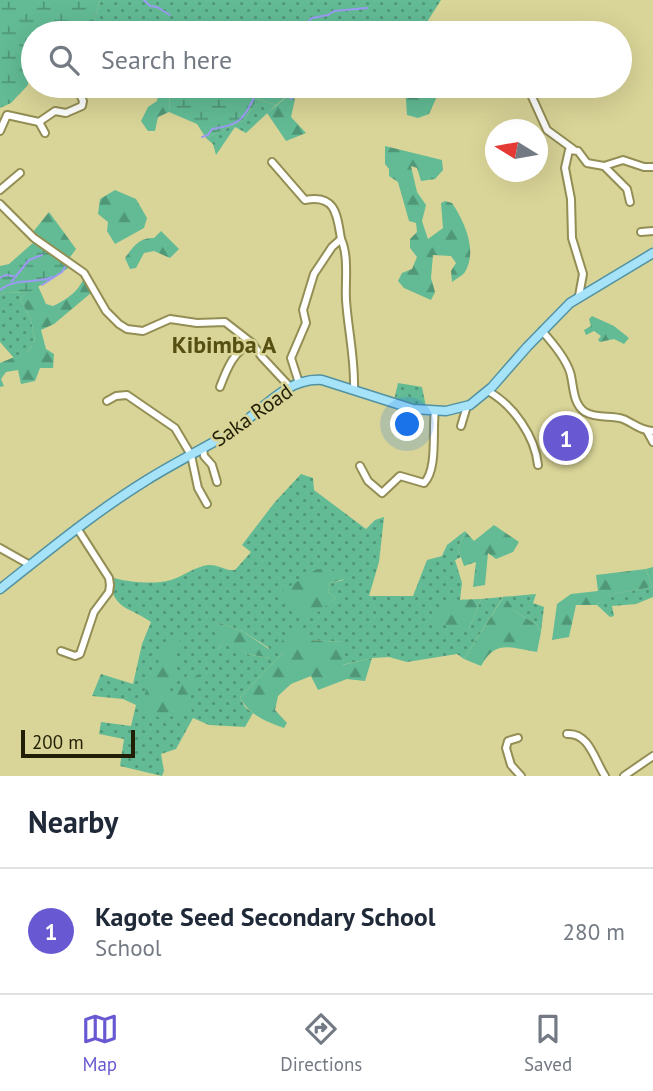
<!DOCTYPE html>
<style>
body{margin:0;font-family:"PT Sans",sans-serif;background:#f2f2f3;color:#1f2937}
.compass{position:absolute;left:485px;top:119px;width:63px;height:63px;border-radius:50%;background:#fff;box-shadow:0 7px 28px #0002;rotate:281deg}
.scale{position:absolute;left:21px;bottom:18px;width:114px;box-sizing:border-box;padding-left:7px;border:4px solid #221f07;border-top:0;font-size:19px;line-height:24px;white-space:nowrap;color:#221f07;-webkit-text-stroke:5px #d9d497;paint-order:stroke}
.you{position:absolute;left:408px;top:425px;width:24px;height:24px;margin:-18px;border:5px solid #fff;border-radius:50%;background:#1a73e8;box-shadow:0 0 0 10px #1a73e833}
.badge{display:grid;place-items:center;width:46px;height:46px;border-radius:50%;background:#6859d3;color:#fff;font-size:23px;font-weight:700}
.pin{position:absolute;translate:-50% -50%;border:4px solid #fff;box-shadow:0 2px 7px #0006}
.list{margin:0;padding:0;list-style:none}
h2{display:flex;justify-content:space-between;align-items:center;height:91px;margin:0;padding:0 28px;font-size:30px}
h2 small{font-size:23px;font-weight:400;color:#747a83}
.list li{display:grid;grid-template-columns:46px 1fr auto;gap:21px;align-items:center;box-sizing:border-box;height:126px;padding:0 28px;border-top:2px solid #e0e1e3}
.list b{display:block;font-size:26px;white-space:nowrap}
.list p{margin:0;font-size:23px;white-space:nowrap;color:#747a83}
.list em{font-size:23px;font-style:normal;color:#747a83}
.icon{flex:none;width:38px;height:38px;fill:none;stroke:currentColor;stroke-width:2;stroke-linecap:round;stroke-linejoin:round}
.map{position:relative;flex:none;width:653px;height:776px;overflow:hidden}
.search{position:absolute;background:#fff;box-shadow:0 7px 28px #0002;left:21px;right:21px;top:21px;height:77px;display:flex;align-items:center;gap:18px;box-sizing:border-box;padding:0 24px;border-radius:38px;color:#747a83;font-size:26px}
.sheet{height:217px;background:#fff}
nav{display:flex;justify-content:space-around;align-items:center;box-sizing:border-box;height:98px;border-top:2px solid #e0e1e3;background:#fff;font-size:19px;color:#747a83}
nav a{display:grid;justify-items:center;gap:4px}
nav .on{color:#6859d3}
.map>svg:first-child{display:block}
.grass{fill:url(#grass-dots);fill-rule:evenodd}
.forest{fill:url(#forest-firs)}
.wetland{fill:url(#wetland-marsh)}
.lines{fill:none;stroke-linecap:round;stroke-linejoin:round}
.stream{stroke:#9d9af4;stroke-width:2}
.minor-casing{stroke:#938e54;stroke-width:10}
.major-casing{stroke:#5192a2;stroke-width:11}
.minor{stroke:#fff;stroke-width:6}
.major{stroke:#a6e3f9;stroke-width:8}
.labels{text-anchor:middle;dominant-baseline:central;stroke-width:5;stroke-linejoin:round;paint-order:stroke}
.street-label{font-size:21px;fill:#221f07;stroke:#d9d497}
.quarter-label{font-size:24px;font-weight:bold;fill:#554f12;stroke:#d9d497}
</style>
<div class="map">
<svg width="653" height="776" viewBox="0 0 653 776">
<defs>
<pattern id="grass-dots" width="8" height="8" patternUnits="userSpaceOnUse" patternTransform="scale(1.75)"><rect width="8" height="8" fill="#62bb95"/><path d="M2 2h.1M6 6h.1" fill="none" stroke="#509778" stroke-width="1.8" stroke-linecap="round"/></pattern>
<pattern id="forest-firs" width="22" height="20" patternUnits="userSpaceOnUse" patternTransform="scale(1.75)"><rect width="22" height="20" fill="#62bb95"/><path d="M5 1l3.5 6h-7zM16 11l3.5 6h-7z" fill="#509778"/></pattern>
<pattern id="wetland-marsh" width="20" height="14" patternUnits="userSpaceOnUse" patternTransform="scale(1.75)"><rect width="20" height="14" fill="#62bb95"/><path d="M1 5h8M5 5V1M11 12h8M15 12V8" fill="none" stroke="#509778"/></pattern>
</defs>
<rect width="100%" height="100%" fill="#d9d497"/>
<g class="grass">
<polygon points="100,0 441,0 420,33 281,33 278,27 248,33 230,33 222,28 186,31 187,33 115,33 91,31"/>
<polygon points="258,99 276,105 246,133 235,127 216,155 213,144 206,138 244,120"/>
<polygon points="6,292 28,293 20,298 31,320 35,340 29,351 14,358 0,342 0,295"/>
<polygon points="398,383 422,387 426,407 394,400"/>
<path d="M301,474L313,478L314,490L366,529L375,520L384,517L379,562L369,596H413L427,560L442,556L447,545L465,531L458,549L461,557L455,560L462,583L460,600H452L469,630L481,599L536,594L533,603L544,607L541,632L536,624L516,612L503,597L464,659L457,654L407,662L389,657L372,658L342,665V642L309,640L283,653L240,697L245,707L253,713L245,727L209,725L193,718L176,749L161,754L164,771L162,776L120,766L124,739L99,734L101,722L131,726L136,705L123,699L92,696L101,674L133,684L142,644L151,622C128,606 112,610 110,577C127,582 154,585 171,580C184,576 194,567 208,565C218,564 225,571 235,570L251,552L242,545L275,502ZM330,569L344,580L330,583L328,592L336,598L305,621ZM220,623L242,631L269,648V658L247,654L226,637L218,650Z"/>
<polygon points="653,567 653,597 636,604 612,606 614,616 610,617 597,605 607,595 652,587 646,569"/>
</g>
<g class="forest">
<polygon points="138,86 167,86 170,89 169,112 158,117 155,131 148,131 141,121 148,107 157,101 158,95 140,90"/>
<polygon points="405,86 431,86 440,90 429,114 418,118 407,115"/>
<polygon points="288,96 295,99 291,117 306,133 286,141 267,113"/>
<path d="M385,146L442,160L443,170L435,179L421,181L417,168L411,166L417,192L426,205L422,221L428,239L443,228L441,203L445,201L452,203C464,221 478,250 465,272C463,275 456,279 452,282L451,271L456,263L451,256L433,255L431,278L435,292L431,300L404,288L398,281L402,273L412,269L417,257L410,248V239L417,232L416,223L409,221L398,182L389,176V169L385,164Z"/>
<polygon points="115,190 136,199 147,218 144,228 115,244 107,231 108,222 98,214 100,199"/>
<polygon points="49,212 76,249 68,260 33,232"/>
<path d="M161,231L179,249L170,258L154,251L144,253L136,268L130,269L125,258C133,247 139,237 154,238Z"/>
<path d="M84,278L91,293L54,324L41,330L46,349L54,354L53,368H40L35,381L21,384L18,370L6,372L1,379L4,386L0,387V363L29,351L35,340L31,320L20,298L38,286L46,304L53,306C66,300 78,292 84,278Z"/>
<polygon points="592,316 614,326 629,338 624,344 614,339 600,342 598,340 601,336 594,331 586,335 584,330 591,326 589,319"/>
<polygon points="494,525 519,542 513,552 496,559 488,553 485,585 473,587 476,562 464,566 458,549 465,531 474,541"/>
<polygon points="317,569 330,569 345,579 330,583 328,592 336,598 305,622 281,592"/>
<polygon points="646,569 652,587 608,595 597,605 576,605 569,637 552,640 557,604 571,594 598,591 596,575"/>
<path d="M504,596L516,612L536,624L541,632L537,652C510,648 496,639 481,666L464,659Z"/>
<polygon points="481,599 469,630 433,623 452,600"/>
<polygon points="220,623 242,631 269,649 270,658 247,654 226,638 217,651 215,640"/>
<path d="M292,627L309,640L342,642L343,665L372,658L365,681L347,679L318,690L311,676L291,684L278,696L275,710L287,723L284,728C265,721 249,715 240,697L283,653L281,642Z"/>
<path d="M180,637L170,692L175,699L189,672L200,676L189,698L192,713L160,718L141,708C148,682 157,653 180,637Z"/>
</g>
<g class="wetland">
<polygon points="0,0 100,0 91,31 60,26 47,33 33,33 33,40 28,39 28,85 11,103 0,108"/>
<polygon points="167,86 300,86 276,105 258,99 244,120 206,138 197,124 169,112 170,89"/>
<polygon points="34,242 70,267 28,293 6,292 0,295 0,266 9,264"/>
</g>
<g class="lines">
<g class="stream">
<polyline points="144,0 150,6 157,7 170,15"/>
<path d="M241,33C254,32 271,32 280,24L303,26"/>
<polyline points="295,33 312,18 328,15 334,11 367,8"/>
<polyline points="314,33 330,23"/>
<polyline points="281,86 287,97"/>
<polyline points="291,99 305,86"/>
<path d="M202,137L208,135L212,129C249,124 244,112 261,86"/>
<polyline points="0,278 5,275 13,276"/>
<polyline points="12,281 29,260 42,255"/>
<polyline points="42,285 62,272 67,264"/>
<path d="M0,290C16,277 36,284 53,277"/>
</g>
<defs>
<g id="minor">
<polyline points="528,88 547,130 573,149"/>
<polyline points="39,122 45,133"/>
<polyline points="0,131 7,115 39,122 55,111 66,113 82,106 83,101 78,90"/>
<path d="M272,162L305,200C336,194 337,215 341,239"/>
<polyline points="604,166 623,160 644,167 653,167"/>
<polyline points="0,190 20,173"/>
<polyline points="0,204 34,238 84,273 106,311 119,324 127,329 143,331 170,319 197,323 225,322 252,343 262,357 290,387"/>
<polyline points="641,232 653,231"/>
<polyline points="579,296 583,274 572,238 571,199 565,168 569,150 578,151 587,163 604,166 627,189 630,202"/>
<path d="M542,331C552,342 565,357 570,372C574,385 572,403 585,412C597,419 611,415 623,419C633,423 641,431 653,431"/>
<path d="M299,383L291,358L306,323L303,310L314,274L332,247L341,239C349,256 345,281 346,300C348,330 355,358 354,389"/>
<path d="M220,387C226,371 235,347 253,344"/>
<path d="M488,391C513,405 535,436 538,465"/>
<polyline points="107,401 116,396 127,395 175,428 191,455 198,488 207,504"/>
<polyline points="461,426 467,406"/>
<polyline points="647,431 653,442"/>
<polyline points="203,448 204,456 212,465 217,482"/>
<path d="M360,466L368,481L382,493L400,476L424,483C438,470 432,429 435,410"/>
<polyline points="0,548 30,565"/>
<polyline points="61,651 75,656 80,654 94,612 109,592 110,585 109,578 77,528"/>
<path d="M567,734C589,732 595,761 605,776"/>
<polyline points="518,738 508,741 506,748 511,765 521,776"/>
<polyline points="624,776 653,756"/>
</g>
<path id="major" d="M0,589C48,551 95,512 147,480C174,463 203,449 231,432C259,414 285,377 322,380L413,409L446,411L470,405L492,387L527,347L570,303L653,253"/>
</defs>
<use href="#minor" class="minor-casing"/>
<use href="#major" class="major-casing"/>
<use href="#minor" class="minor"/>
<use href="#major" class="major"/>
</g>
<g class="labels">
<g class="street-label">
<text transform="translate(252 415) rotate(-35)">Saka Road</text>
</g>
<g class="quarter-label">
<text x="224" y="344">Kibimba A</text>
</g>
</g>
</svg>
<svg class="compass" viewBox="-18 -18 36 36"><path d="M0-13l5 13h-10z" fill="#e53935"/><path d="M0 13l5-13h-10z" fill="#747a83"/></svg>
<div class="scale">200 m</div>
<div class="you"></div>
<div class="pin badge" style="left:566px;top:438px">1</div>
<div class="search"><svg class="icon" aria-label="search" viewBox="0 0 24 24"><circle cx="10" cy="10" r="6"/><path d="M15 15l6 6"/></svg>Search here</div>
</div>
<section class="sheet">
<h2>Nearby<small></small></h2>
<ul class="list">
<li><span class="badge">1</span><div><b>Kagote Seed Secondary School</b><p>School</p></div><em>280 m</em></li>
</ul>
</section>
<nav>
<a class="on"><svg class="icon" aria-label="map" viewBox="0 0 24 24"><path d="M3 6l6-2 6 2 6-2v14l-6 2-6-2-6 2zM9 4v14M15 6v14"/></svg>Map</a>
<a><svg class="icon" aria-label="directions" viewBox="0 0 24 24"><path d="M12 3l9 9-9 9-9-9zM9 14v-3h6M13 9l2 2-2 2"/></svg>Directions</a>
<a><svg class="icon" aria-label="saved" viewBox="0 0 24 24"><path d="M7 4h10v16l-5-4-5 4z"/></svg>Saved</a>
</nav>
